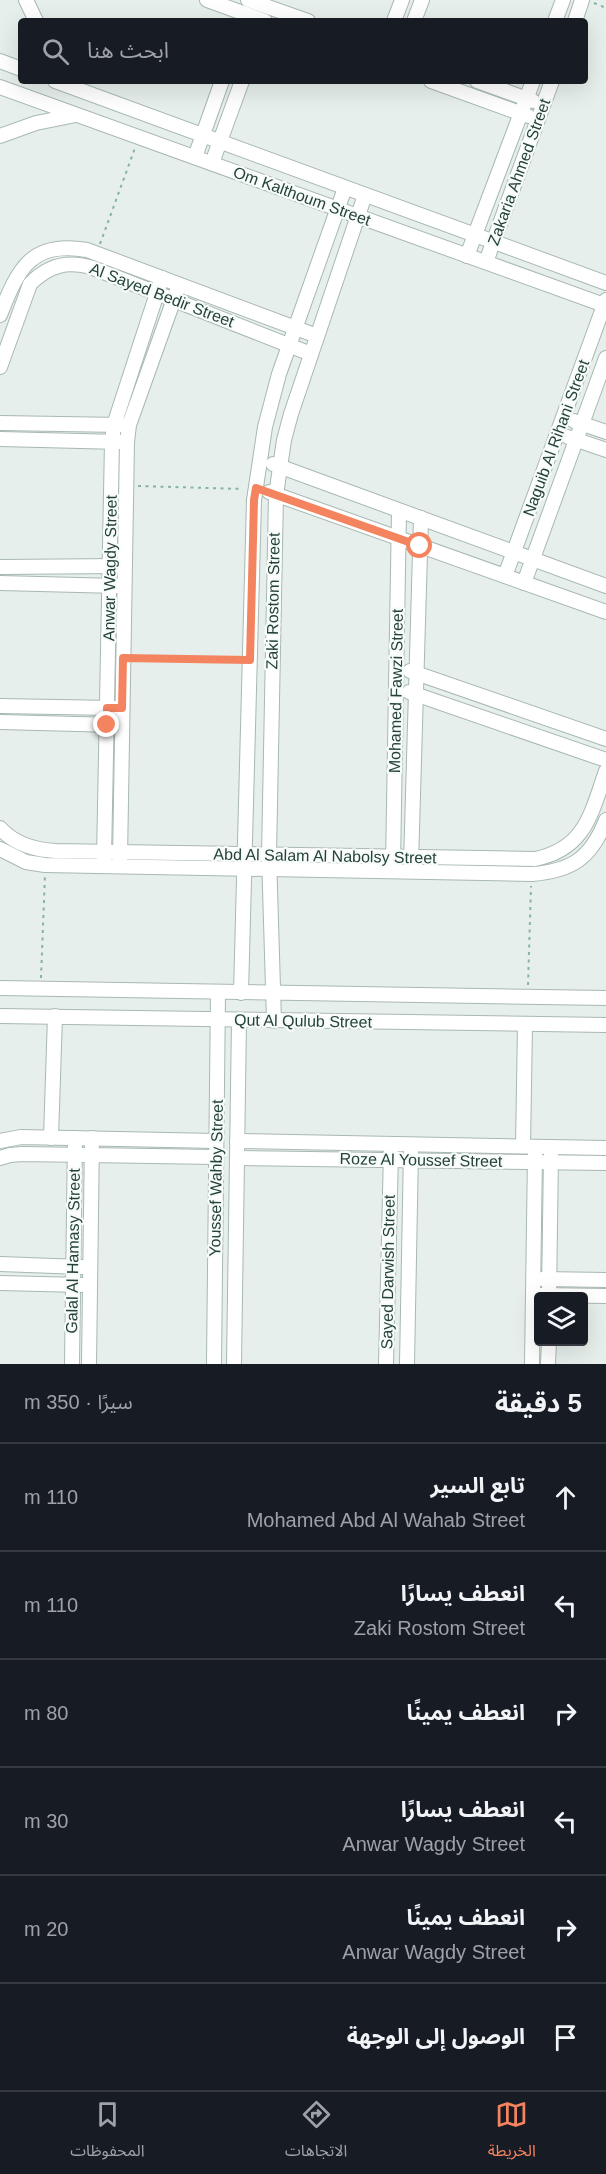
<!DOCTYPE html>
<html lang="ar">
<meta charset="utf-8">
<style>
body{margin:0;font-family:Arial,"Noto Sans Arabic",sans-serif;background:#242831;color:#f1f3f6;direction:rtl}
.controls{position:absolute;right:18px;bottom:18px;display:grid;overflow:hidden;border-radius:6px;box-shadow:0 6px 24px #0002}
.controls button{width:54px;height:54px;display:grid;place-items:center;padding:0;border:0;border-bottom:2px solid #363941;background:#171b24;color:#f1f3f6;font:30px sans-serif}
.stop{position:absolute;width:18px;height:18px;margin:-14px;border:4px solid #f4845f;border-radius:50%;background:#fff}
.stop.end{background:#f4845f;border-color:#fff;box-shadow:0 2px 6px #0008}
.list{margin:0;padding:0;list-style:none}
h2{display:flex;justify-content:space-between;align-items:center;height:78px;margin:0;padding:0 24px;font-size:26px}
h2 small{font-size:20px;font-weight:400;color:#9ea1a6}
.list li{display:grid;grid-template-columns:39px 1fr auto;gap:18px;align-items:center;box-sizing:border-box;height:108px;padding:0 24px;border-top:2px solid #363941}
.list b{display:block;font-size:22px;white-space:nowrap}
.list p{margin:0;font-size:20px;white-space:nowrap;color:#9ea1a6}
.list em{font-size:20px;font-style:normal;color:#9ea1a6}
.icon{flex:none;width:33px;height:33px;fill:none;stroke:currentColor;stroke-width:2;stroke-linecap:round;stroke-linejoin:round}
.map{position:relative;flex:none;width:606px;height:1364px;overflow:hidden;direction:ltr}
.search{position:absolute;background:#171b24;box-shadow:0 6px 24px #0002;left:18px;right:18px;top:18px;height:66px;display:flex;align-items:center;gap:15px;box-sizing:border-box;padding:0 21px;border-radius:6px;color:#9ea1a6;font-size:22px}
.sheet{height:726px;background:#171b24}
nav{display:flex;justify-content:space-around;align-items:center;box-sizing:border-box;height:84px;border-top:2px solid #363941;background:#171b24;font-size:16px;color:#9ea1a6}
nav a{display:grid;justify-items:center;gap:3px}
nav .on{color:#f4845f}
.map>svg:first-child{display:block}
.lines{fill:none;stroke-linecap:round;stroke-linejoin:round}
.minor-casing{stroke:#a8b8b2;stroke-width:16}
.path{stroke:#86b3a5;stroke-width:2;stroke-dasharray:3 4.5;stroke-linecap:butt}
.minor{stroke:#fff;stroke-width:14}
.route{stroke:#f4845f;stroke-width:8}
.labels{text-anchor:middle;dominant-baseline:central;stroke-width:4.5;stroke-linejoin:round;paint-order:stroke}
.street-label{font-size:16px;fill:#24423a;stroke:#f7fbf9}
</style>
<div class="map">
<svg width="606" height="1364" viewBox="0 0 606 1364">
<rect width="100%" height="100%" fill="#e6efeb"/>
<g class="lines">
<defs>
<g id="minor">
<polyline points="26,0 36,21"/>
<polyline points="207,0 265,21"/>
<polyline points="248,0 308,21"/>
<polyline points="394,21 402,0"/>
<polyline points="414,21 422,0"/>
<polyline points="555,21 563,0"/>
<polyline points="575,21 582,0"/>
<polyline points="0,61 21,69"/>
<polyline points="55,81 606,283"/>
<polyline points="431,81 528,116"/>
<polyline points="477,81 533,101"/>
<polyline points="0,87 604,305"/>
<polyline points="0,136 36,123 76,115"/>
<polyline points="195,157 222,81"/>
<polyline points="212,163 242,81"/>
<polyline points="467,256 533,81"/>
<polyline points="486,262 552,81"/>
<path d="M0,315C18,269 31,240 87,250L317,336"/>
<path d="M0,367L30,284C48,265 68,260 93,268L311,354"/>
<polyline points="574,421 606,432"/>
<polyline points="0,423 121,425"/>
<polyline points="568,437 606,450"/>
<polyline points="0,439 121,442"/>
<polyline points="273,464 606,586"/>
<polyline points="269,492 606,612"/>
<polyline points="0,567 117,566"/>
<polyline points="505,576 606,300"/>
<polyline points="0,583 118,586"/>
<polyline points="524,583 606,358"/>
<polyline points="410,671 606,739"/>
<polyline points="409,692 606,760"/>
<polyline points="0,706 114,708"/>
<polyline points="0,722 115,725"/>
<path d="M0,828C15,845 35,850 56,851L535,859C585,849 591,814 606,771"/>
<path d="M0,849L26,862L45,865L532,874C572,871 591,858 606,820"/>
<polyline points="104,859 112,442 114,425 162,278"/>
<polyline points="120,859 127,442 129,425 179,285"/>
<polyline points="411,864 421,518"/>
<polyline points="393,865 399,511"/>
<polyline points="0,988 606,998"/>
<polyline points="241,993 254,500 265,427 279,374 345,188"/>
<polyline points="0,1016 606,1025"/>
<polyline points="274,1021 269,855 276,495 284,440 291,414 365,195"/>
<polyline points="51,1138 55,1016"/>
<polyline points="0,1141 21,1137 216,1141"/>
<polyline points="237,1141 606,1148"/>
<polyline points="523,1146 525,1024"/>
<polyline points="0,1158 10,1155 22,1154 216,1157"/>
<polyline points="237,1158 606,1163"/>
<polyline points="0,1264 82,1267"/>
<polyline points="542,1279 606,1280"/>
<polyline points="0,1283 82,1285"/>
<polyline points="541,1295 606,1296"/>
<polyline points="549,1296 551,1155"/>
<polyline points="72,1364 75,1138"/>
<polyline points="89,1364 92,1138"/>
<polyline points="214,1364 218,992"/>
<polyline points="234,1364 239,1020"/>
<polyline points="386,1364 391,1152"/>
<polyline points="407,1364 411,1150"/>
<polyline points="532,1364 535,1154"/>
<polyline points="548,1364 549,1342"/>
</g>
</defs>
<use href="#minor" class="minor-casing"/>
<g class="path">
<polyline points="594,3 606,8"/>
<polyline points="100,244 135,148"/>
<polyline points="138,486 243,489"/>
<polyline points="135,658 237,660"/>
<polyline points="41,978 45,875"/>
<polyline points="528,985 531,886"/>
</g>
<use href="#minor" class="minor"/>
</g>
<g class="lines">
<polyline class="route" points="107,725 107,708 122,708 123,658 250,660 254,500 256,488 420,546"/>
</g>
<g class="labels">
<g class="street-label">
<text transform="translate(519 172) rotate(-70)">Zakaria Ahmed Street</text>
<text transform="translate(302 196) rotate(20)">Om Kalthoum Street</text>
<text transform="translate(162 295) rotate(21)">Al Sayed Bedir Street</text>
<text transform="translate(556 438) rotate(-70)">Naguib Al Rihani Street</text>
<text transform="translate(110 568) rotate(-89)">Anwar Wagdy Street</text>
<text transform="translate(273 601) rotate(-89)">Zaki Rostom Street</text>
<text transform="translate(396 691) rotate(-89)">Mohamed Fawzi Street</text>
<text transform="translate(325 856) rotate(1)">Abd Al Salam Al Nabolsy Street</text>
<text transform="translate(303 1021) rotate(1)">Qut Al Qulub Street</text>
<text transform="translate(421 1160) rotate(1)">Roze Al Youssef Street</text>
<text transform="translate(216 1178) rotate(-89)">Youssef Wahby Street</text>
<text transform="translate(73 1251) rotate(-89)">Galal Al Hamasy Street</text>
<text transform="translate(388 1272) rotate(-89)">Sayed Darwish Street</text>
</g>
</g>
</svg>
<div class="controls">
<button><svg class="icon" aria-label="layers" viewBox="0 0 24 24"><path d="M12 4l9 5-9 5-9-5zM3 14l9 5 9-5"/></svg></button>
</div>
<div class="stop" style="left:420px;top:546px"></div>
<div class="stop end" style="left:107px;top:725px"></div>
<div class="search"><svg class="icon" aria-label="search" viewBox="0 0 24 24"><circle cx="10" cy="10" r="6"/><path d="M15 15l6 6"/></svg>ابحث هنا</div>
</div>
<section class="sheet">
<h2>5 دقيقة<small>سيرًا · 350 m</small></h2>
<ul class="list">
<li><svg class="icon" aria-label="ahead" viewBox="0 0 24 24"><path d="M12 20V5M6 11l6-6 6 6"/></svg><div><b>تابع السير</b><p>Mohamed Abd Al Wahab Street</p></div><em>110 m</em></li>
<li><svg class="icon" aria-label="left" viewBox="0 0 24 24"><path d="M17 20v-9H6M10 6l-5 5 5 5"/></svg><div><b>انعطف يسارًا</b><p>Zaki Rostom Street</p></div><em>110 m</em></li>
<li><svg class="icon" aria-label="right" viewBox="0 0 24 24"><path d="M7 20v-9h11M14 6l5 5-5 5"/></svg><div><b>انعطف يمينًا</b></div><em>80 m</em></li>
<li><svg class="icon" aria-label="left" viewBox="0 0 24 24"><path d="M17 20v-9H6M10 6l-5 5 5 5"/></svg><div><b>انعطف يسارًا</b><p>Anwar Wagdy Street</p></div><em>30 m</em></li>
<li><svg class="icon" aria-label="right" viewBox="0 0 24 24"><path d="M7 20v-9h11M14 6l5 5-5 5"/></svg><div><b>انعطف يمينًا</b><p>Anwar Wagdy Street</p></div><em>20 m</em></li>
<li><svg class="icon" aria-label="arrive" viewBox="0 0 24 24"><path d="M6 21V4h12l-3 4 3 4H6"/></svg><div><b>الوصول إلى الوجهة</b></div></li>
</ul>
</section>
<nav>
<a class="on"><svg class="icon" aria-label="map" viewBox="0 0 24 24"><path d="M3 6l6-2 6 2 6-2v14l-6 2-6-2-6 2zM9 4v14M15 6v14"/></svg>الخريطة</a>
<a><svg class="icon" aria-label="directions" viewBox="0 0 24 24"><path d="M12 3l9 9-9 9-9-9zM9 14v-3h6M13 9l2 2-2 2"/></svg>الاتجاهات</a>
<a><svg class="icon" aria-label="saved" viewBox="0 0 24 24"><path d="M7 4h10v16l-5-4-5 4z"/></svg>المحفوظات</a>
</nav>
